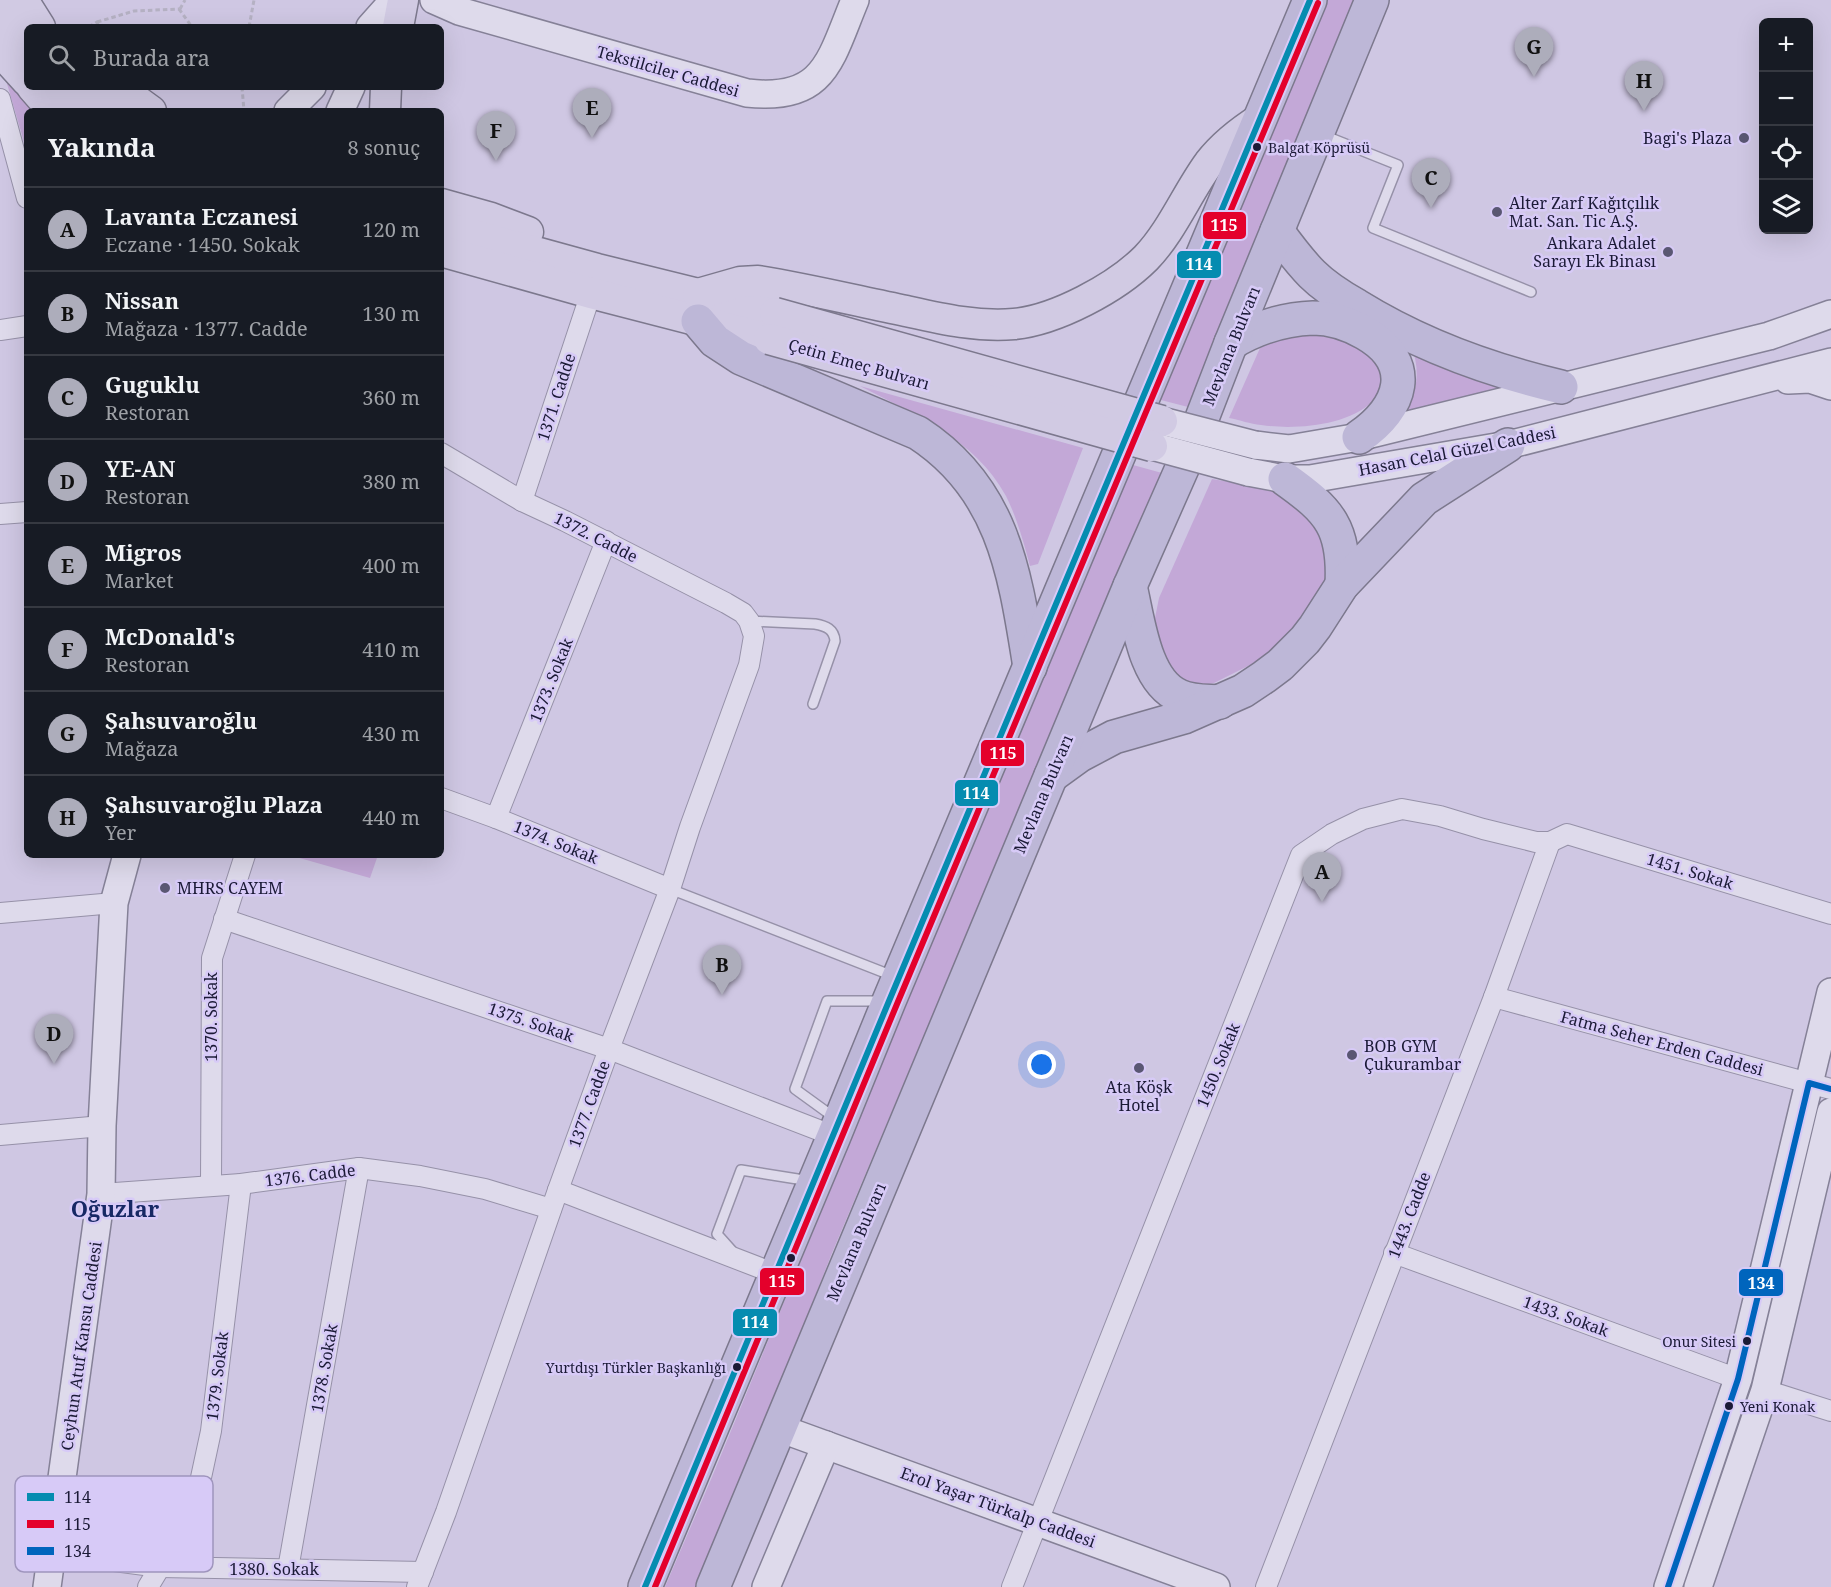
<!DOCTYPE html>
<html lang="tr">
<meta charset="utf-8">
<style>
body{margin:0;font-family:"Noto Serif",serif;background:#20242c;color:#f1f3f6}
.controls{position:absolute;right:18px;top:18px;display:grid;overflow:hidden;border-radius:9px;box-shadow:0 6px 24px #0002}
.controls button{width:54px;height:54px;display:grid;place-items:center;padding:0;border:0;border-bottom:2px solid #363941;background:#171b24;color:#f1f3f6;font:30px sans-serif}
.you{position:absolute;left:1042px;top:1065px;width:21px;height:21px;margin:-15px;border:4px solid #fff;border-radius:50%;background:#1a73e8;box-shadow:0 0 0 9px #1a73e833}
.badge{display:grid;place-items:center;width:39px;height:39px;border-radius:50%;background:#adadbb;color:#111;font-size:20px;font-weight:700}
.pin{position:absolute;translate:-50% -50px;filter:drop-shadow(0 2px 3px #0008)}
.pin::after{content:'';position:absolute;top:32px;width:21px;height:18px;background:inherit;clip-path:polygon(0 0,100% 0,50% 100%)}
.list{margin:0;padding:0;list-style:none}
h2{display:flex;justify-content:space-between;align-items:center;height:78px;margin:0;padding:0 24px;font-size:26px}
h2 small{font-size:20px;font-weight:400;color:#9ea1a6}
.list li{display:grid;grid-template-columns:39px 1fr auto;gap:18px;align-items:center;box-sizing:border-box;height:84px;padding:0 24px;border-top:2px solid #363941}
.list b{display:block;font-size:22px;white-space:nowrap}
.list p{margin:0;font-size:20px;white-space:nowrap;color:#9ea1a6}
.list em{font-size:20px;font-style:normal;color:#9ea1a6}
.icon{flex:none;width:33px;height:33px;fill:none;stroke:currentColor;stroke-width:2;stroke-linecap:round;stroke-linejoin:round}
.map{position:relative;flex:none;width:1831px;height:1587px;overflow:hidden}
.search{position:absolute;background:#171b24;box-shadow:0 6px 24px #0002;left:24px;top:24px;width:420px;height:66px;display:flex;align-items:center;gap:15px;box-sizing:border-box;padding:0 21px;border-radius:9px;color:#9ea1a6;font-size:22px}
.panel{position:absolute;background:#171b24;box-shadow:0 6px 24px #0002;left:24px;top:108px;width:420px;height:750px;border-radius:9px}
.map>svg:first-child{display:block}
.green{fill:#c3a8d7}
.lines{fill:none;stroke-linecap:round;stroke-linejoin:round}
.lane-casing{stroke:#9691a8;stroke-width:12}
.street-casing{stroke:#9691a8;stroke-width:22}
.secondary-casing{stroke:#858197;stroke-width:30}
.primary-casing{stroke:#7c788d;stroke-width:33}
.highway-casing{stroke:#7c788d;stroke-width:36}
.path{stroke:#b5b1c3;stroke-width:3;stroke-dasharray:4.5 3;stroke-linecap:butt}
.lane{stroke:#dedaeb;stroke-width:9}
.street{stroke:#dedaeb;stroke-width:20}
.secondary{stroke:#dedaeb;stroke-width:27}
.primary{stroke:#d1cae3;stroke-width:30}
.highway{stroke:#bdb7d7;stroke-width:33}
.secondary-bridge-casing{stroke:#858197;stroke-width:30;stroke-linecap:butt}
.primary-bridge-casing{stroke:#7c788d;stroke-width:33;stroke-linecap:butt}
.secondary-bridge{stroke:#dedaeb;stroke-width:27}
.primary-bridge{stroke:#d1cae3;stroke-width:30}
.bus-1-casing{stroke:#d7caf7;stroke-width:10}
.bus-2-casing{stroke:#d7caf7;stroke-width:10}
.bus-3-casing{stroke:#d7caf7;stroke-width:10}
.bus-1{stroke:#058cb0;stroke-width:6}
.bus-2{stroke:#e4002b;stroke-width:6}
.bus-3{stroke:#0065bd;stroke-width:6}
.poi-dot{fill:#5a5773;stroke:#d7caf7;stroke-width:2}
.bus-dot{fill:#1b1a36;stroke:#d7caf7;stroke-width:2}
.labels{text-anchor:middle;dominant-baseline:central;stroke-width:5;stroke-linejoin:round;paint-order:stroke}
.bus-label{font-size:14px;fill:#1b1a36;stroke:#d7caf7;text-anchor:start}
.street-label{font-size:16px;fill:#1b1a36;stroke:#d7caf7}
.poi-label{font-size:16px;fill:#1b1a36;stroke:#d7caf7;text-anchor:start}
.district-label{font-size:22px;font-weight:bold;fill:#172865;stroke:#d7caf7}
.key{fill:#d7caf7;stroke:#9f95bd;stroke-width:1.5}
.key-label{font-size:16px;fill:#1b1a36}
.line-badge{stroke:#d7caf7;stroke-width:2}
.badge-label{font-size:16px;text-anchor:middle;font-weight:bold;fill:#fff}
</style>
<div class="map">
<svg width="1831" height="1587" viewBox="0 0 1831 1587">
<rect width="100%" height="100%" fill="#cfc7e3"/>
<g class="green">
<polygon points="1325,0 1357,0 1188,407 1161,400"/>
<polygon points="3,70 38,111 27,111 27,152"/>
<path d="M1317,330L1360,343L1387,378C1383,385 1379,396 1372,402C1347,426 1294,430 1261,425C1250,424 1240,420 1229,418L1260,348L1282,338Z"/>
<path d="M1413,351L1517,386L1406,411C1417,391 1420,373 1413,351Z"/>
<path d="M860,386L1083,448L1038,564L1030,566C1024,543 1017,518 1006,496C975,439 914,414 860,386Z"/>
<polygon points="1133,465 1162,473 832,1253 743,1479 697,1587 665,1587 712,1477 927,955"/>
<polygon points="1212,479 1276,490 1330,531 1327,580 1312,610 1274,650 1252,664 1214,683 1195,687 1171,679 1159,645 1155,618 1159,598"/>
<polygon points="289,855 378,855 370,878"/>
</g>
<g class="lines">
<defs>
<g id="lane">
<polyline points="1323,135 1398,165 1373,228 1531,292"/>
<path d="M749,621L815,624C826,626 834,629 835,641L813,704"/>
<polyline points="670,889 893,976"/>
<polyline points="835,1118 795,1089 827,1001 883,1001"/>
<polyline points="734,1253 717,1234 741,1170 810,1181"/>
</g>
<g id="street">
<polyline points="0,99 27,198"/>
<polyline points="0,330 27,326"/>
<polyline points="522,501 591,293"/>
<polyline points="0,514 27,512"/>
<polyline points="441,798 496,818 670,889"/>
<polyline points="496,818 606,541"/>
<polyline points="0,913 114,903"/>
<polyline points="224,919 609,1049 834,1136"/>
<polyline points="1494,997 1831,1089"/>
<polyline points="0,1135 102,1126"/>
<polyline points="211,1185 212,958 245,855"/>
<polyline points="558,1190 776,1274"/>
<polyline points="101,1194 241,1184 359,1168 420,1176 485,1189 551,1209"/>
<polyline points="1394,1253 1738,1379"/>
<polyline points="1765,1390 1831,1411"/>
<polyline points="53,1553 160,1567 423,1572"/>
<polyline points="182,1566 211,1431 241,1184"/>
<polyline points="288,1569 359,1168"/>
<polyline points="148,1587 160,1567"/>
<polyline points="417,1587 446,1512 558,1190 609,1049 670,889 690,827 749,665 754,636 749,621 743,613 726,603 565,521 522,501 441,453"/>
<polyline points="1012,1587 1301,855 1332,834 1363,819 1402,809 1440,816 1483,829 1536,842 1550,842 1567,834 1831,914"/>
<polyline points="1266,1587 1494,997 1550,842"/>
</g>
<g id="secondary">
<path d="M434,0L459,11L747,93C825,102 830,60 855,0"/>
<polyline points="370,27 394,0"/>
<polyline points="288,111 312,87"/>
<polyline points="340,111 351,87"/>
<polyline points="1788,380 1810,379 1831,386"/>
<polyline points="1255,445 1289,449 1359,437 1769,336 1831,314"/>
<polyline points="1248,472 1285,479 1310,479 1508,445 1831,362"/>
<polyline points="779,1428 1216,1587"/>
<polyline points="47,1587 101,1194 102,1126 114,903 127,855"/>
<polyline points="766,1587 826,1445"/>
<polyline points="1668,1587 1738,1379 1831,992"/>
<polyline points="1698,1587 1765,1390 1831,1112"/>
</g>
<g id="primary">
<polyline points="0,0 7,15 27,45"/>
<polyline points="23,0 40,27"/>
<polyline points="398,27 403,0"/>
<polyline points="0,44 9,61 27,81"/>
<polyline points="32,87 53,111"/>
<polyline points="63,87 87,111"/>
<polyline points="91,87 103,99 120,111"/>
<polyline points="118,87 151,111"/>
<polyline points="385,111 386,87"/>
<polyline points="441,204 491,218 528,232"/>
<polyline points="441,226 597,269 775,313"/>
<polyline points="441,251 591,293 769,339"/>
<path d="M698,294L740,282L758,281C808,289 857,301 906,311C942,319 976,327 1014,324C1056,320 1116,288 1146,258C1172,231 1187,193 1209,163C1223,145 1241,131 1260,119"/>
</g>
<g id="highway">
<path d="M1277,231C1288,246 1299,261 1312,274C1325,287 1341,297 1357,306C1420,345 1489,370 1561,387"/>
<path d="M698,321L715,341L741,358L918,433C1004,489 1015,574 1030,667"/>
<path d="M1231,343C1256,328 1282,319 1313,318C1331,318 1349,324 1365,333C1417,363 1402,408 1359,437"/>
<path d="M1285,479C1330,511 1345,528 1342,585"/>
<path d="M1130,586C1138,619 1144,681 1179,696C1192,702 1206,701 1220,702"/>
<polyline points="1051,776 1080,755 1114,737 1184,717 1243,691 1264,677 1280,665 1305,640 1315,627 1342,585 1424,499 1508,445"/>
<polyline points="645,1587 834,1136 889,1001 1310,0"/>
<polyline points="713,1587 1130,586 1187,457 1231,343 1372,0"/>
</g>
</defs>
<use href="#lane" class="lane-casing"/>
<use href="#street" class="street-casing"/>
<use href="#secondary" class="secondary-casing"/>
<use href="#primary" class="primary-casing"/>
<use href="#highway" class="highway-casing"/>
<g class="path">
<polyline points="179,9 192,27"/>
<polyline points="180,9 185,0"/>
<polyline points="97,22 134,11 179,9"/>
<polyline points="89,27 97,22 105,27"/>
<polyline points="249,27 254,0"/>
<polyline points="242,87 244,111"/>
</g>
<use href="#lane" class="lane"/>
<use href="#street" class="street"/>
<use href="#secondary" class="secondary"/>
<use href="#primary" class="primary"/>
<use href="#highway" class="highway"/>
<defs>
<g id="secondary-bridge">
<polyline points="1162,421 1255,445"/>
<polyline points="1152,446 1248,472"/>
</g>
<g id="primary-bridge">
<polyline points="775,313 1162,421"/>
<polyline points="769,339 1152,446"/>
</g>
</defs>
<use href="#secondary-bridge" class="secondary-bridge-casing"/>
<use href="#primary-bridge" class="primary-bridge-casing"/>
<use href="#secondary-bridge" class="secondary-bridge"/>
<use href="#primary-bridge" class="primary-bridge"/>
<defs>
<polyline id="bus-1" points="645,1587 889,1001 1310,0"/>
<polyline id="bus-2" points="655,1587 897,1004 1318,3"/>
<polyline id="bus-3" points="1668,1587 1738,1379 1809,1083 1831,1089"/>
</defs>
<use href="#bus-1" class="bus-1-casing"/>
<use href="#bus-2" class="bus-2-casing"/>
<use href="#bus-3" class="bus-3-casing"/>
<use href="#bus-1" class="bus-1"/>
<use href="#bus-2" class="bus-2"/>
<use href="#bus-3" class="bus-3"/>
</g>
<g class="poi-dot">
<circle cx="1744" cy="138" r="6"/>
<circle cx="1497" cy="212" r="6"/>
<circle cx="1668" cy="252" r="6"/>
<circle cx="165" cy="888" r="6"/>
<circle cx="1352" cy="1055" r="6"/>
<circle cx="1139" cy="1068" r="6"/>
</g>
<g class="bus-dot">
<circle cx="1257" cy="147" r="5"/>
<circle cx="791" cy="1258" r="5"/>
<circle cx="1747" cy="1341" r="5"/>
<circle cx="737" cy="1367" r="5"/>
<circle cx="1729" cy="1406" r="5"/>
</g>
<g class="labels">
<g class="bus-label">
<text x="1268" y="147">Balgat Köprüsü</text>
<text x="1736" y="1341" text-anchor="end">Onur Sitesi</text>
<text x="726" y="1367" text-anchor="end">Yurtdışı Türkler Başkanlığı</text>
<text x="1740" y="1406">Yeni Konak</text>
</g>
<g class="street-label">
<text transform="translate(668 71) rotate(16)">Tekstilciler Caddesi</text>
<text transform="translate(1231 346) rotate(-68)">Mevlana Bulvarı</text>
<text transform="translate(859 364) rotate(16)">Çetin Emeç Bulvarı</text>
<text transform="translate(556 397) rotate(-72)">1371. Cadde</text>
<text transform="translate(1457 451) rotate(-11)">Hasan Celal Güzel Caddesi</text>
<text transform="translate(596 537) rotate(27)">1372. Cadde</text>
<text transform="translate(551 680) rotate(-68)">1373. Sokak</text>
<text transform="translate(1043 794) rotate(-67)">Mevlana Bulvarı</text>
<text transform="translate(556 842) rotate(22)">1374. Sokak</text>
<text transform="translate(1690 871) rotate(17)">1451. Sokak</text>
<text transform="translate(211 1017) rotate(-90)">1370. Sokak</text>
<text transform="translate(531 1022) rotate(19)">1375. Sokak</text>
<text transform="translate(1662 1043) rotate(15)">Fatma Seher Erden Caddesi</text>
<text transform="translate(1218 1065) rotate(-68)">1450. Sokak</text>
<text transform="translate(589 1104) rotate(-70)">1377. Cadde</text>
<text transform="translate(310 1175) rotate(-7)">1376. Cadde</text>
<text transform="translate(1409 1215) rotate(-69)">1443. Cadde</text>
<text transform="translate(856 1242) rotate(-67)">Mevlana Bulvarı</text>
<text transform="translate(1566 1316) rotate(20)">1433. Sokak</text>
<text transform="translate(81 1346) rotate(-82)">Ceyhun Atuf Kansu Caddesi</text>
<text transform="translate(324 1368) rotate(-80)">1378. Sokak</text>
<text transform="translate(217 1376) rotate(-83)">1379. Sokak</text>
<text transform="translate(998 1507) rotate(20)">Erol Yaşar Türkalp Caddesi</text>
<text x="274" y="1569">1380. Sokak</text>
</g>
<g class="poi-label">
<text x="1732" y="138" text-anchor="end">Bagi's Plaza</text>
<text x="1509" y="203">Alter Zarf Kağıtçılık<tspan x="1509" dy="18">Mat. San. Tic A.Ş.</tspan></text>
<text x="1656" y="243" text-anchor="end">Ankara Adalet<tspan x="1656" dy="18">Sarayı Ek Binası</tspan></text>
<text x="177" y="888">MHRS CAYEM</text>
<text x="1364" y="1046">BOB GYM<tspan x="1364" dy="18">Çukurambar</tspan></text>
<text x="1139" y="1087" text-anchor="middle">Ata Köşk<tspan x="1139" dy="18">Hotel</tspan></text>
</g>
<g class="district-label">
<text x="115" y="1208">Oğuzlar</text>
</g>
</g>
<rect x="15" y="1476" width="198" height="96" rx="9" class="key"/>
<rect x="27" y="1493" width="27" height="8" fill="#058cb0"/>
<rect x="27" y="1520" width="27" height="8" fill="#e4002b"/>
<rect x="27" y="1547" width="27" height="8" fill="#0065bd"/>
<g class="key-label">
<text x="64" y="1503">114</text>
<text x="64" y="1530">115</text>
<text x="64" y="1557">134</text>
</g>
<g class="line-badge">
<rect x="1202" y="211" width="45" height="29" rx="6" fill="#e4002b"/>
<rect x="1176" y="250" width="46" height="29" rx="6" fill="#058cb0"/>
<rect x="980" y="739" width="45" height="28" rx="6" fill="#e4002b"/>
<rect x="954" y="779" width="45" height="28" rx="6" fill="#058cb0"/>
<rect x="759" y="1267" width="46" height="29" rx="6" fill="#e4002b"/>
<rect x="1738" y="1268" width="46" height="29" rx="6" fill="#0065bd"/>
<rect x="732" y="1308" width="46" height="29" rx="6" fill="#058cb0"/>
</g>
<g class="badge-label">
<text x="1224" y="231">115</text>
<text x="1199" y="270">114</text>
<text x="1003" y="759">115</text>
<text x="976" y="799">114</text>
<text x="782" y="1287">115</text>
<text x="1761" y="1289">134</text>
<text x="755" y="1328">114</text>
</g>
</svg>
<div class="controls">
<button>+</button>
<button>−</button>
<button><svg class="icon" aria-label="locate" viewBox="0 0 24 24"><circle cx="12" cy="12" r="6"/><path d="M12 2v4M12 18v4M2 12h4M18 12h4"/></svg></button>
<button><svg class="icon" aria-label="layers" viewBox="0 0 24 24"><path d="M12 4l9 5-9 5-9-5zM3 14l9 5 9-5"/></svg></button>
</div>
<div class="you"></div>
<div class="pin badge" style="left:1322px;top:902px">A</div>
<div class="pin badge" style="left:722px;top:995px">B</div>
<div class="pin badge" style="left:1431px;top:208px">C</div>
<div class="pin badge" style="left:54px;top:1064px">D</div>
<div class="pin badge" style="left:592px;top:138px">E</div>
<div class="pin badge" style="left:496px;top:161px">F</div>
<div class="pin badge" style="left:1534px;top:77px">G</div>
<div class="pin badge" style="left:1644px;top:111px">H</div>
<div class="search"><svg class="icon" aria-label="search" viewBox="0 0 24 24"><circle cx="10" cy="10" r="6"/><path d="M15 15l6 6"/></svg>Burada ara</div>
<section class="panel">
<h2>Yakında<small>8 sonuç</small></h2>
<ul class="list">
<li><span class="badge">A</span><div><b>Lavanta Eczanesi</b><p>Eczane · 1450. Sokak</p></div><em>120 m</em></li>
<li><span class="badge">B</span><div><b>Nissan</b><p>Mağaza · 1377. Cadde</p></div><em>130 m</em></li>
<li><span class="badge">C</span><div><b>Guguklu</b><p>Restoran</p></div><em>360 m</em></li>
<li><span class="badge">D</span><div><b>YE-AN</b><p>Restoran</p></div><em>380 m</em></li>
<li><span class="badge">E</span><div><b>Migros</b><p>Market</p></div><em>400 m</em></li>
<li><span class="badge">F</span><div><b>McDonald's</b><p>Restoran</p></div><em>410 m</em></li>
<li><span class="badge">G</span><div><b>Şahsuvaroğlu</b><p>Mağaza</p></div><em>430 m</em></li>
<li><span class="badge">H</span><div><b>Şahsuvaroğlu Plaza</b><p>Yer</p></div><em>440 m</em></li>
</ul>
</section>
</div>
